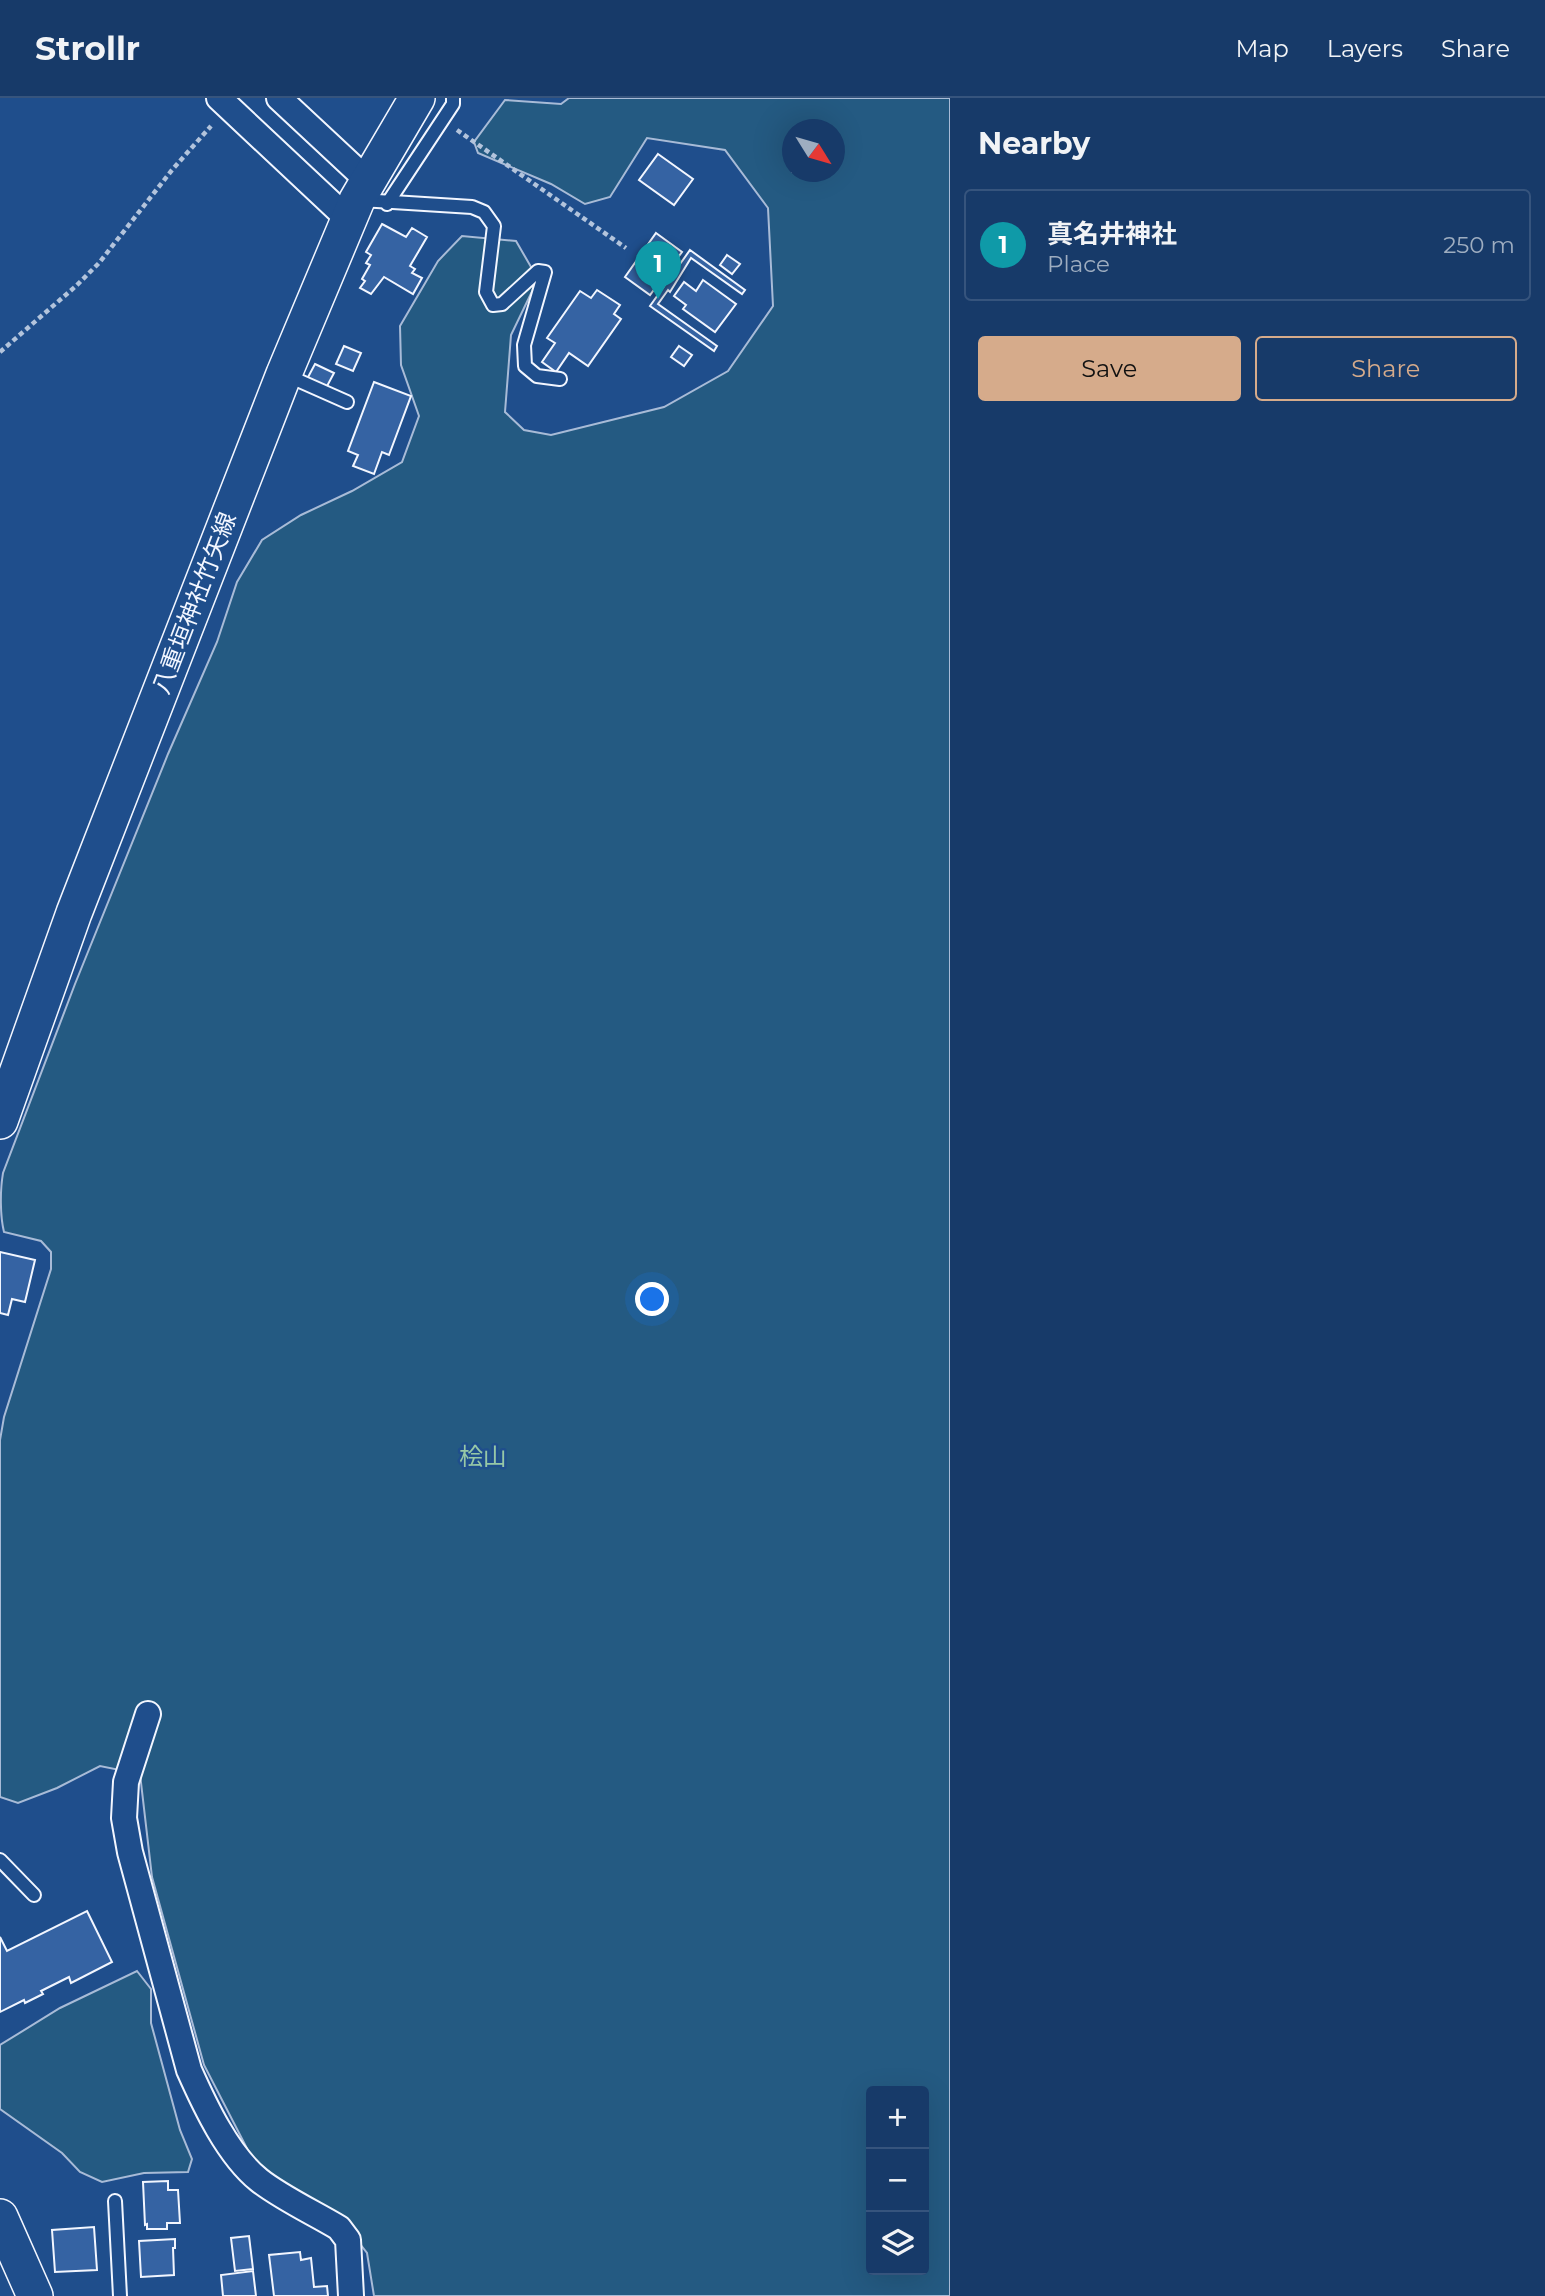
<!DOCTYPE html>
<meta charset="utf-8">
<style>
body{margin:0;font-family:Montserrat,"Noto Sans JP",sans-serif;background:#20416f;color:#f1f3f6}
.controls{position:absolute;right:21px;bottom:21px;display:grid;overflow:hidden;border-radius:7px;box-shadow:0 7px 28px #0002}
.controls button{width:63px;height:63px;display:grid;place-items:center;padding:0;border:0;border-bottom:2px solid #36547d;background:#173a69;color:#f1f3f6;font:35px sans-serif}
.compass{position:absolute;left:782px;top:21px;width:63px;height:63px;border-radius:50%;background:#173a69;box-shadow:0 7px 28px #0002;rotate:127deg}
.you{position:absolute;left:653px;top:1202px;width:24px;height:24px;margin:-18px;border:5px solid #fff;border-radius:50%;background:#1a73e8;box-shadow:0 0 0 10px #1a73e833}
.badge{display:grid;place-items:center;width:46px;height:46px;border-radius:50%;background:#d6ab8b;color:#fff;font-size:23px;font-weight:700}
.pin{position:absolute;translate:-50% -58px;filter:drop-shadow(0 2px 4px #0008)}
.pin::after{content:'';position:absolute;top:37px;width:24px;height:21px;background:inherit;clip-path:polygon(0 0,100% 0,50% 100%)}
.list{margin:0;padding:0;list-style:none}
h2{display:flex;justify-content:space-between;align-items:center;height:91px;margin:0;padding:0 28px;font-size:30px}
h2 small{font-size:23px;font-weight:400;color:#9eadc0}
.list li{display:grid;grid-template-columns:46px 1fr auto;gap:21px;align-items:center;box-sizing:border-box;height:112px;margin:0 14px 14px;padding:0 14px;border:2px solid #36547d;border-radius:7px}
.list b{display:block;font-size:26px;white-space:nowrap}
.list p{margin:0;font-size:23px;white-space:nowrap;color:#9eadc0}
.list em{font-size:23px;font-style:normal;color:#9eadc0}
.actions{display:flex;gap:14px;padding:21px 28px}
.actions a{flex:1;padding:16px 0;border:2px solid #d6ab8b;border-radius:7px;text-align:center;font-size:24px;color:#d6ab8b}
.actions .main{background:#d6ab8b;color:#111}
.icon{flex:none;width:38px;height:38px;fill:none;stroke:currentColor;stroke-width:2;stroke-linecap:round;stroke-linejoin:round}
.map{position:relative;flex:none;width:950px;height:2198px;overflow:hidden}
header{display:flex;align-items:center;gap:42px;box-sizing:border-box;height:98px;padding:0 35px;background:#173a69;border-bottom:2px solid #36547d}
header strong{font-size:33px}
nav{display:flex;gap:38px;margin-inline-start:auto;font-size:24px}
main{display:flex}
aside{flex:1;background:#173a69}
.map>svg:first-child{display:block}
.green{fill:#245a82;stroke:#a8bbd7;stroke-width:2;fill-rule:evenodd}
.building{fill:#3563a3;stroke:#f2f6ff;stroke-width:2}
.lines{fill:none;stroke-linecap:round;stroke-linejoin:round}
.service-casing{stroke:#f2f6ff;stroke-width:16}
.minor-casing{stroke:#f2f6ff;stroke-width:28}
.secondary-casing{stroke:#f2f6ff;stroke-width:38}
.path{stroke:#b3c4dc;stroke-width:4.5;stroke-dasharray:5 3.5;stroke-linecap:butt}
.service{stroke:#1f4e8c;stroke-width:12}
.minor{stroke:#1f4e8c;stroke-width:24}
.secondary{stroke:#1f4e8c;stroke-width:35}
.labels{text-anchor:middle;dominant-baseline:central;stroke-width:5;stroke-linejoin:round;paint-order:stroke}
.street-label{font-size:24px;fill:#f2f6ff;stroke:#1f4e8c}
.park-label{font-size:24px;fill:#97c8a6;stroke:#1f4e8c}
</style>
<header>
<strong>Strollr</strong>
<nav><a>Map</a><a>Layers</a><a>Share</a></nav>
</header>
<main>
<div class="map">
<svg width="950" height="2198" viewBox="0 0 950 2198">
<rect width="100%" height="100%" fill="#1f4e8c"/>
<g class="green">
<path d="M569,0H950V2198H374L367,2155L345,2127L256,2068L204,1967L152,1779L140,1676L100,1668L57,1690L18,1705L0,1699V1342L4,1319L51,1171V1154L41,1143L4,1134C0,1118 0,1092 3,1075L75,886L168,656L217,544L237,484L262,442L301,417L352,393L402,364L419,318L401,267L400,228L438,163L462,138L516,143L538,181L511,237L505,314L524,332L551,337L664,309L728,273L773,208L768,110L725,52L647,40L610,99L585,106L551,86L478,55L474,44L505,2L561,6ZM792,32H834V74H792ZM871,1993H924V2172H871Z"/>
<polygon points="137,1873 151,1891 151,1925 180,2032 192,2061 188,2074 144,2075 102,2084 80,2074 62,2055 0,2011 0,1947 60,1910"/>
</g>
<g class="building">
<polygon points="658,56 693,81 674,107 639,82"/>
<polygon points="382,126 406,139 412,130 427,139 410,168 415,171 412,175 422,180 413,196 384,179 371,196 360,190 365,183 362,181 370,167 366,165 371,157 366,154"/>
<polygon points="656,135 682,154 650,197 625,179"/>
<polygon points="690,152 745,192 742,196 691,160 670,194 668,192 658,206 717,248 714,253 650,208"/>
<polygon points="727,157 740,166 732,176 720,167"/>
<polygon points="703,182 736,206 715,234 683,211 686,207 674,198 684,184 696,193"/>
<polygon points="597,192 620,207 614,216 621,221 588,268 569,255 556,274 542,264 555,245 547,240 580,193 591,200"/>
<polygon points="344,248 361,255 353,273 336,266"/>
<polygon points="679,248 692,257 684,268 671,259"/>
<polygon points="315,266 334,275 326,290 307,281"/>
<polygon points="374,284 411,298 389,357 382,354 374,376 353,368 358,357 348,353"/>
<polygon points="0,1154 35,1162 25,1204 12,1201 8,1217 0,1215"/>
<polygon points="87,1813 112,1864 71,1885 69,1879 41,1893 43,1896 25,1905 24,1902 0,1914 0,1839 7,1853"/>
<polygon points="168,2083 168,2092 178,2092 180,2125 167,2125 167,2131 147,2131 147,2126 145,2127 143,2084"/>
<polygon points="94,2129 97,2172 55,2174 52,2132"/>
<polygon points="249,2138 253,2171 235,2173 231,2140"/>
<polygon points="175,2141 175,2150 173,2150 174,2177 141,2179 139,2143"/>
<polygon points="300,2154 301,2162 311,2160 314,2189 327,2188 328,2198 274,2198 269,2157"/>
<polygon points="253,2173 256,2198 223,2198 221,2177"/>
</g>
<g class="lines">
<defs>
<g id="service">
<polyline points="361,102 472,109 484,114 494,128 486,194 493,207 502,206 538,173 545,174 524,247 525,268 537,278 560,281"/>
<polyline points="387,106 453,6 453,0"/>
<polyline points="286,277 347,304"/>
<polyline points="0,1762 34,1797"/>
<polyline points="115,2103 120,2198"/>
</g>
<g id="minor">
<polyline points="219,0 348,121"/>
<polyline points="279,0 367,82"/>
<path d="M148,1616L126,1684L124,1720L130,1754L189,1972C205,2008 228,2057 259,2082C280,2099 316,2116 339,2130L348,2142L351,2198"/>
</g>
<g id="secondary">
<polyline points="0,1023 74,815 284,276 357,102 417,0"/>
<polyline points="0,2119 35,2198"/>
</g>
</defs>
<use href="#service" class="service-casing"/>
<use href="#minor" class="minor-casing"/>
<use href="#secondary" class="secondary-casing"/>
<g class="path">
<polyline points="457,32 626,150"/>
<polyline points="0,254 76,188 99,165 172,72 211,28"/>
</g>
<use href="#service" class="service"/>
<use href="#minor" class="minor"/>
<use href="#secondary" class="secondary"/>
</g>
<g class="labels">
<g class="street-label">
<text transform="translate(194 505) rotate(-69)">八重垣神社竹矢線</text>
</g>
<g class="park-label">
<text x="483" y="1358">桧山</text>
</g>
</g>
</svg>
<div class="controls">
<button>+</button>
<button>−</button>
<button><svg class="icon" aria-label="layers" viewBox="0 0 24 24"><path d="M12 4l9 5-9 5-9-5zM3 14l9 5 9-5"/></svg></button>
</div>
<svg class="compass" viewBox="-18 -18 36 36"><path d="M0-13l5 13h-10z" fill="#e53935"/><path d="M0 13l5-13h-10z" fill="#9eadc0"/></svg>
<div class="you"></div>
<div class="pin badge" style="left:658px;top:201px;background:#0f9aa8">1</div>
</div>
<aside>
<h2>Nearby<small></small></h2>
<ul class="list">
<li><span class="badge" style="background:#0f9aa8">1</span><div><b>真名井神社</b><p>Place</p></div><em>250 m</em></li>
</ul>
<div class="actions"><a class="main">Save</a><a>Share</a></div>
</aside>
</main>
